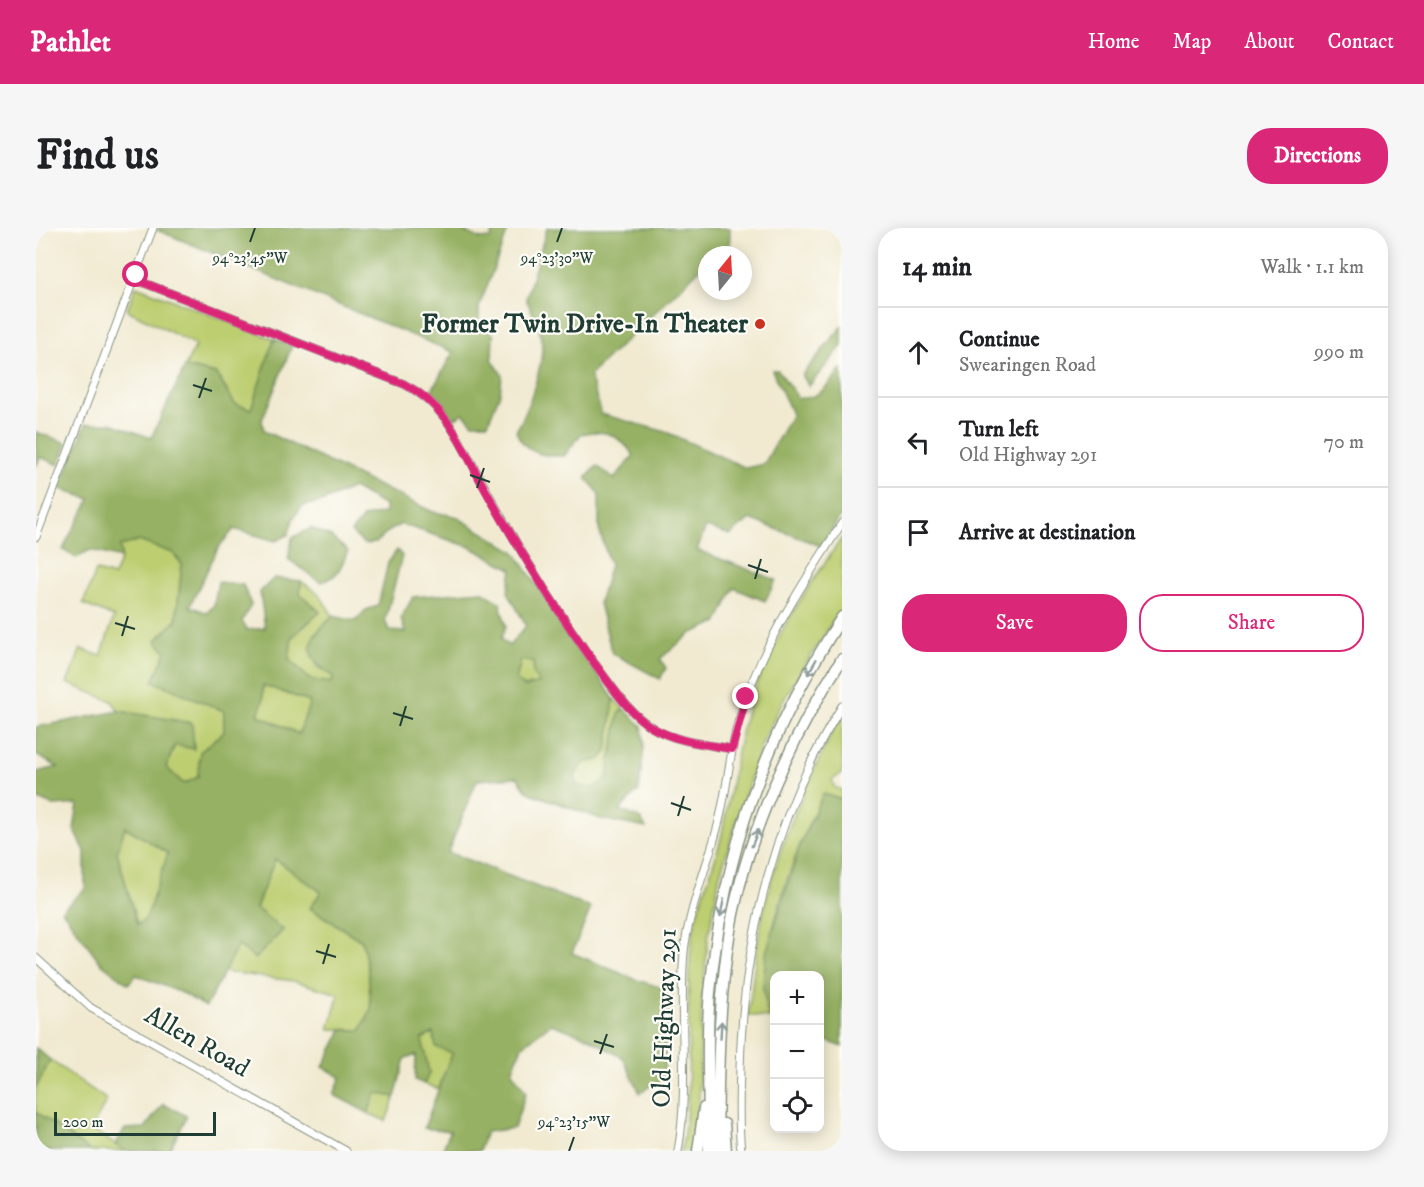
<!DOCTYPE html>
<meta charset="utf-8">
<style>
body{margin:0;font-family:"IM FELL DW Pica",serif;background:#f6f6f6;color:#202124}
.controls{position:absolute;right:18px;bottom:18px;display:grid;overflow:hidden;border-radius:12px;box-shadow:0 3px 15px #0003}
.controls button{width:54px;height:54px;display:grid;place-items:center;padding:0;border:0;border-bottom:2px solid #e0e0e0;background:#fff;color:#202124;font:30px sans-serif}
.compass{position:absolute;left:662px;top:18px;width:54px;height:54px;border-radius:50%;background:#fff;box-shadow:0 3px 15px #0003;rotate:18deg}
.scale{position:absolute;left:18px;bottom:15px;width:162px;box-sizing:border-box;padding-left:6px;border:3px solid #1f3d34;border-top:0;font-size:16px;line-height:21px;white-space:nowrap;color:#1f3d34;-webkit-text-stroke:4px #fdfcf7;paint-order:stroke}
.stop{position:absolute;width:18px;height:18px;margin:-14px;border:4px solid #db2777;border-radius:50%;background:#fff}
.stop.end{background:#db2777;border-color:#fff;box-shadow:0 2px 6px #0008}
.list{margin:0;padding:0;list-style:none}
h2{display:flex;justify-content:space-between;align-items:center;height:78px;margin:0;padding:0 24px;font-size:26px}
h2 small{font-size:20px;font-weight:400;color:#757577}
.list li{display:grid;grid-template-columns:39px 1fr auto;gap:18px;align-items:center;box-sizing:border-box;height:90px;padding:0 24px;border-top:2px solid #e0e0e0}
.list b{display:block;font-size:22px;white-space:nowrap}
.list p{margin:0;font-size:20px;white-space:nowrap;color:#757577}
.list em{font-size:20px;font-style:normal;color:#757577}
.actions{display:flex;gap:12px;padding:18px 24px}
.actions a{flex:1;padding:14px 0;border:2px solid #db2777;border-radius:24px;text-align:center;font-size:21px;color:#db2777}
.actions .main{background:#db2777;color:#fff}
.icon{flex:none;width:33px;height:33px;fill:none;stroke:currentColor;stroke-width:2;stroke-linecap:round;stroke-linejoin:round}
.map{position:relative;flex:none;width:806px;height:923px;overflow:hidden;border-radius:24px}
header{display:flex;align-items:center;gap:36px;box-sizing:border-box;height:84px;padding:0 30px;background:#db2777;color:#fff}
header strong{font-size:28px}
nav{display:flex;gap:33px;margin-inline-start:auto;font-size:21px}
.intro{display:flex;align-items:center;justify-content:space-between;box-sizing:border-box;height:144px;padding:0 36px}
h1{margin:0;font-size:42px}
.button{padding:15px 27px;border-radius:24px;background:#db2777;color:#fff;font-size:21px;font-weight:700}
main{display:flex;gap:36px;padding:0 36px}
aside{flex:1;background:#fff;border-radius:24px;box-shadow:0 3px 15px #0003}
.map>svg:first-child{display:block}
.green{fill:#bdce71;stroke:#6e8652;stroke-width:1.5}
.forest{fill:#96b163;stroke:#5a774c;stroke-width:1.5;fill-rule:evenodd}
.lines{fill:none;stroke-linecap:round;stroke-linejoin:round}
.minor-casing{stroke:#889482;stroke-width:9}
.highway-casing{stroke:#889482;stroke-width:13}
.minor{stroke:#fff;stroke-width:7}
.highway{stroke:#fff;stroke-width:10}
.oneway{stroke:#8f9e9a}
.route{stroke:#db2777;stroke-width:8}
.ticks{fill:none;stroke:#1f3d34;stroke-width:2}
.poi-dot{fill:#c8321e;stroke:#fdfcf7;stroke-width:2}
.labels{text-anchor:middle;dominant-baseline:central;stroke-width:4.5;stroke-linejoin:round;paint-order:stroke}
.poi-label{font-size:26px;font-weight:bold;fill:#1f3d34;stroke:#fdfcf7;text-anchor:end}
.street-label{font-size:26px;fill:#1f3d34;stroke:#fdfcf7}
.ticks-label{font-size:15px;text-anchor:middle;fill:#1f3d34;stroke:#fdfcf7;stroke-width:4.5;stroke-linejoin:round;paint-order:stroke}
</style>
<header>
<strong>Pathlet</strong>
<nav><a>Home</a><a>Map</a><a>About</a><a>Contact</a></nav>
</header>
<div class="intro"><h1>Find us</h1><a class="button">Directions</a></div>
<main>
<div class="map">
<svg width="806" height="923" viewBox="0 0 806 923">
<rect width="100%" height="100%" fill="#fdfcf7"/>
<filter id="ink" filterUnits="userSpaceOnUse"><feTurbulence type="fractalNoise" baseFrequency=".0167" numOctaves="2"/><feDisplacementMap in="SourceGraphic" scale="12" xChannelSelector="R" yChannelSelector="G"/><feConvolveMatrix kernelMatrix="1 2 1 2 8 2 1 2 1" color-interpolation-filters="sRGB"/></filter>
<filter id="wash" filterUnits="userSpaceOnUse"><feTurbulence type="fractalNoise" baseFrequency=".008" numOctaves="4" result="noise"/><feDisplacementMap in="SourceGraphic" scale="24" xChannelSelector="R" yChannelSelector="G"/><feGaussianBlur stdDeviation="1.35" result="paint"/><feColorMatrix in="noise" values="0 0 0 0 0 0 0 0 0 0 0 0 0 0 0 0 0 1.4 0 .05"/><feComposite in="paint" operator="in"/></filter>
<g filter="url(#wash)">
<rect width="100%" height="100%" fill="#f1ead1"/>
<g class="green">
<polygon points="100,58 238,111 215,182 199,176 180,146 149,139 160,117 91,82"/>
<path d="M806,310V379L747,472L725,518L684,646L672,711L666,774L663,873L658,919L657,923H645C659,856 648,786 655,719C659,681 675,649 684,614C693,576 697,536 707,498C725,427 765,369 806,310Z"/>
<polygon points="103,313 137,325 146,336 140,393 120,412 188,483 188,504 164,524 162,549 148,556 130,540 139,517 157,520 155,495 83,483 76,473 31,455 45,421 65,428 78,389 47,376 60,343 78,348 85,330 84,318"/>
<polygon points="265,353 283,366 297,388 278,407 280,438 298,449 295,456 273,451 253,431 256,409 284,384 264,366"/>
<polygon points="485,432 497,434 504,455 489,459 480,452"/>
<polygon points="226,456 274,474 263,506 222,487 226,473"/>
<polygon points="578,471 587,480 583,486 571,552 557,560 541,558 539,547 547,535 565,531 571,522"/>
<path d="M806,485V545L796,552L798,559L806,562V571L787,566C760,620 716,731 733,790L712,787C717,756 719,725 725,695C739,621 772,552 806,485Z"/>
<polygon points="89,599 133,624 110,691 101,697 81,624"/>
<polygon points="239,631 285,664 274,680 326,713 332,741 335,781 325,802 293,801 303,766 258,753 188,744 202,716 247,702 219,681"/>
<polygon points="397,805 416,824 403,861 388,856 393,845 386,811"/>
<polygon points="14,832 71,872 55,901 89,923 54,923 0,884 0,860"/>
<polygon points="340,864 359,869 350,893 332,885"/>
</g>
<g class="forest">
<polygon points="122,0 420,0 445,11 455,10 457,0 473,0 443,79 443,95 457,106 456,131 466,147 464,165 452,195 437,195 427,185 416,192 407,177 395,164 417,124 121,2"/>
<path d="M511,0H694L693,27H671V34L554,147L565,186L630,204L710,240L728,236L756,186L736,142H742L762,170C784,172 794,155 806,140V286L785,318L714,291L694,307L670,299L661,322L740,352L729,373L698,360L682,394L654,406L624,431L630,440L624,451L576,425L563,375L574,337L563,302V265L550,250L561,238L578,251L598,227C582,207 570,200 545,206L528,228C506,228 488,225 480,203C491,186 506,140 506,120C506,103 497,86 490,71Z"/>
<polygon points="806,98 806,118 773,158 766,147"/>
<path d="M238,111L256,118L226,192L228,203L397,284L419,288L478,323L578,471L571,522L565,531L547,535L539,547L541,558L557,560L571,551L583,486L587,480L606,498L608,518L603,562L584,582L605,591L610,600L565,591L492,564L481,549L441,552L412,624L555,680L536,725L601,752L633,762L627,859L620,854L604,865L587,830L552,809L515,796L486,818L476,844L490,864L478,900L450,904L443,923H406L414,903L388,900L416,825L400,819L397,805L386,811L393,845L388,856L379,852L380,827L369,830L359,869L340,865L332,885L298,867L305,849L287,839L306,802H325L335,781L332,741L326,713L274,680L285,664L239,631L220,680L247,702L219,731L202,717L170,779L146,765L100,747L92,756L64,734L26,682L49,661V623L38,601L42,576L18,578L0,570V544L22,539L0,527V499L83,483L156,495L158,521L139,517L130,539L148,556L162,549L164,524L188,504V483L117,453L130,424L120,412L140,393L146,336L137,325L103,313L84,318L85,330L54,322L40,330L27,322C34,303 46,289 54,271L23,260L50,196L75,195L115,210L149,139L180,146L199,176L215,181ZM317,260L349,278V285L328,289L315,304L328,316L340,315L350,305L365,296L434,319L476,341L472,364L490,398L473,418L465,411L470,398L464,375L446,363L377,369L365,390L369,404L354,403L349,393L366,328L361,322L352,335L342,378L330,382L319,393L297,388C271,414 263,427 298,449L295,455L273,451L253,431L256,409L284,384L264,366L265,353L238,350L224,364L229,400L211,402L206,393L215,377L207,357L182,354L178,377L171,385L154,378L182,320L198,301L240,313L252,307L258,289L266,278L286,274ZM485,432L497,434V446L503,455L489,459L480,452ZM227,457L274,474L263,506L222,487L227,473ZM89,599L132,625L110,691L101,697L81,624Z"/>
<polygon points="0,204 31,215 23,237 4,229 0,239"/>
<path d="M275,300L295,309L312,323C305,338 302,351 284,354L252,331L256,310Z"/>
<polygon points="787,566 806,571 806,819 784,810 784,748 738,748 738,792 733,790 727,760 730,725 763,620"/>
<polygon points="0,820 14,832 0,860"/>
<polygon points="127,876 151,888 133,923 89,923 79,917 89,901 109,900"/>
<polygon points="0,884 54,923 0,923"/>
</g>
</g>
<g filter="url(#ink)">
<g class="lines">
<defs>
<g id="minor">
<path d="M98,51L368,156C410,177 424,214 446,254C480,317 517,377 559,436C576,458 592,485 617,500C641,514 669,516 696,521"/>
<polyline points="0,309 117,0"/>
<polyline points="0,730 55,780 310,923"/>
<path d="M642,923C654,857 642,790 648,724C653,679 671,640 682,597C691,564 693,529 702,495C723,421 765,358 806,295"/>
<path d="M705,923C702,896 703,868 704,840C707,713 738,587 806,478"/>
</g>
<g id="highway">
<polyline points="688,896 690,923"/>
<polyline points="662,923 668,880"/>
<path d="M673,923C674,870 669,816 674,764C688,623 729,508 806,389"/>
<path d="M681,923C682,845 682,763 697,686C715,598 757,507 806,431"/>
</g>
</defs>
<use href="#minor" class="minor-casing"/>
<use href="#highway" class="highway-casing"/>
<use href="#minor" class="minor"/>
<use href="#highway" class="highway"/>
</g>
<defs><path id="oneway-shaft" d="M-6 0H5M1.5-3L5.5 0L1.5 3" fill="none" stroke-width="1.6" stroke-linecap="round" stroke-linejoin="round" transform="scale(1.5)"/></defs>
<g class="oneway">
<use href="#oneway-shaft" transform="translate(776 439) rotate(120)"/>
<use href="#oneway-shaft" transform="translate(719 610) rotate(-68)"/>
<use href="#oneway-shaft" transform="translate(686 680) rotate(102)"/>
<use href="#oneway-shaft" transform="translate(685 802) rotate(-87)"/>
</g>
</g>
<g class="lines" filter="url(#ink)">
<path class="route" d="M100,47L98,51L368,156C410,177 424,214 445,254C480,317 517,377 559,436C576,458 592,485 617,500C641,514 669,516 696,521L710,469"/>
</g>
<path class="ticks" d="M214,14L219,0M521,14L526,0M157,157L176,163M163,170L170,150M434,247L454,254M441,260L448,240M712,337L732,344M719,351L725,331M79,395L99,401M86,408L92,388M357,485L377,491M364,498L370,478M635,575L655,582M642,588L648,568M280,723L300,729M287,736L293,716M558,813L578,819M564,826L571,806M533,923L538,909"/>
<circle class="poi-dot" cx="724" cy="96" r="6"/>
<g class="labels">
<g class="poi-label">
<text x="712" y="96">Former Twin Drive-In Theater</text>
</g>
<g class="street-label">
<text transform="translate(629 790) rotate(-88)">Old Highway 291</text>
<text transform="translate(161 814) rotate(30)">Allen Road</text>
</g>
</g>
<g class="ticks-label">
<text x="214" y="35">94°23'45"W</text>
<text x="521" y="35">94°23'30"W</text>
<text x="538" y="899">94°23'15"W</text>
</g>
</svg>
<div class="controls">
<button>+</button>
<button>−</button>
<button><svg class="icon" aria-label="locate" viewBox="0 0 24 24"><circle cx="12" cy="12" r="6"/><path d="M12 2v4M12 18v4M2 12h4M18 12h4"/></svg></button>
</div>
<svg class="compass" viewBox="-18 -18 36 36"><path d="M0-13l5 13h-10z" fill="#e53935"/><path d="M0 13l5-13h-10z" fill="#757577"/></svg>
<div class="scale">200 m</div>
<div class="stop" style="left:100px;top:47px"></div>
<div class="stop end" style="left:710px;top:469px"></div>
</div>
<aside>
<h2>14 min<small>Walk · 1.1 km</small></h2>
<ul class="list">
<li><svg class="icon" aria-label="ahead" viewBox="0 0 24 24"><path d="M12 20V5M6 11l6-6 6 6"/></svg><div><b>Continue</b><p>Swearingen Road</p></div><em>990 m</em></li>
<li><svg class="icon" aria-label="left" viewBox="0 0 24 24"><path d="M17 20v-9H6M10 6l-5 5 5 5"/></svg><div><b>Turn left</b><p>Old Highway 291</p></div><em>70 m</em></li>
<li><svg class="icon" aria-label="arrive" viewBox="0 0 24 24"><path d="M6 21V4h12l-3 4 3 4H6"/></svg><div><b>Arrive at destination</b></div></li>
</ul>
<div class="actions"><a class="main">Save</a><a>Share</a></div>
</aside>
</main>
